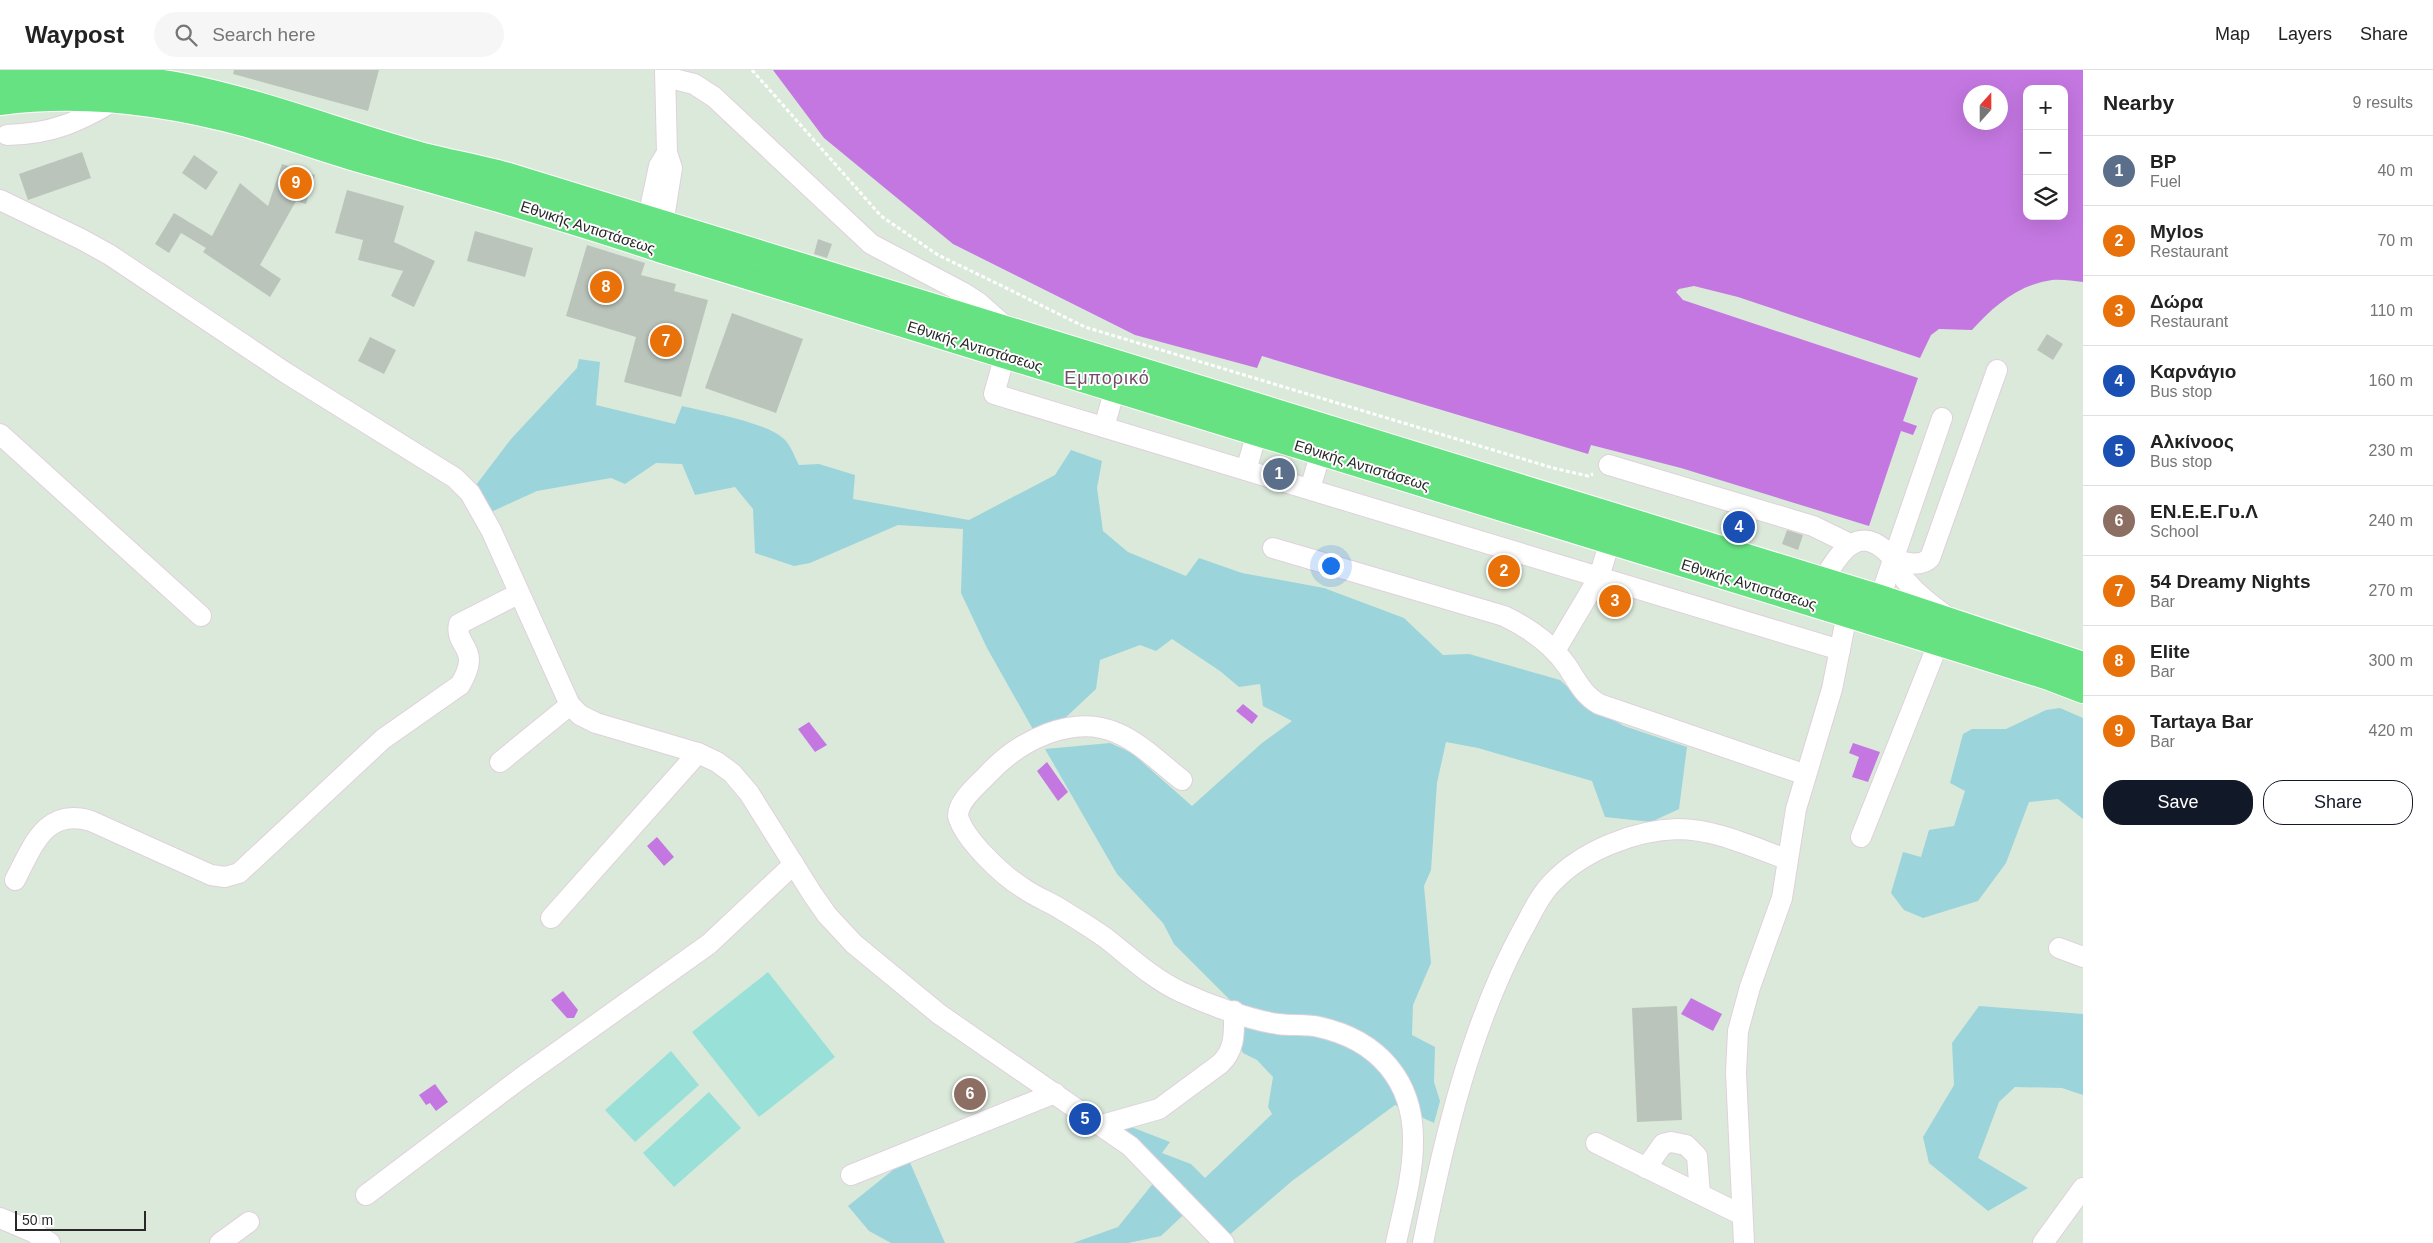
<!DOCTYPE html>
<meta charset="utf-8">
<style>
body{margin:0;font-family:Helvetica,sans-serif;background:#f6f6f6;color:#222}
.controls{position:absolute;right:15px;top:15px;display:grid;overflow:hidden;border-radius:10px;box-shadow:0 5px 20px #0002}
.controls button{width:45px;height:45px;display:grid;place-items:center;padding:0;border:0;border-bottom:1px solid #e0e0e0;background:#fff;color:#222;font:25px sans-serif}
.compass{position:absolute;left:1963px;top:15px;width:45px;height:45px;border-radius:50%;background:#fff;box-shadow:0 5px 20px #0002;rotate:21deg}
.scale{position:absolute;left:15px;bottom:12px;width:131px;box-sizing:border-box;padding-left:5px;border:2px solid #282828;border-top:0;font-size:14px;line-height:18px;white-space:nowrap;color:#282828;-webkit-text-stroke:4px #fff;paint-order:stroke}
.you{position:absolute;left:1330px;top:495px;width:18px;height:18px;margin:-12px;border:4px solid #fff;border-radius:50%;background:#1a73e8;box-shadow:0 0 0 8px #1a73e833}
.badge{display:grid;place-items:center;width:32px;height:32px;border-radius:50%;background:#111827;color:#fff;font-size:16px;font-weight:700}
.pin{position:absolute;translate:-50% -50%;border:2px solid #fff;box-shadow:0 1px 5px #0006}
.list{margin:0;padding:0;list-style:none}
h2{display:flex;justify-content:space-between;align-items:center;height:65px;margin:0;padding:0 20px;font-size:21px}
h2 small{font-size:16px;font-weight:400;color:#767676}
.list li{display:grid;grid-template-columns:32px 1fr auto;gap:15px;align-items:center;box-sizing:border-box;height:70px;padding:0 20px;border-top:1px solid #e0e0e0}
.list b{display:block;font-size:19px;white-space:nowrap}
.list p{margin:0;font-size:16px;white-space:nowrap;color:#767676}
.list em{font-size:16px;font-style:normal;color:#767676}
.actions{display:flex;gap:10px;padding:15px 20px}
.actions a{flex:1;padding:11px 0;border:1px solid #111827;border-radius:20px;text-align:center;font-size:18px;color:#111827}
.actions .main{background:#111827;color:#fff}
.icon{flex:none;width:28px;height:28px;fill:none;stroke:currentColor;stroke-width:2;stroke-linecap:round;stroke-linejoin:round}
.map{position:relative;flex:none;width:2083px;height:1173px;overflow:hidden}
header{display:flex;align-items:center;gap:30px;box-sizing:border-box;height:70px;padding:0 25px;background:#fff;border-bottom:1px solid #e0e0e0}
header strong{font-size:24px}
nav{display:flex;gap:28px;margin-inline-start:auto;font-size:18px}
.search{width:350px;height:45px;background:#f6f6f6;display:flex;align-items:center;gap:12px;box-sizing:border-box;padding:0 18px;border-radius:28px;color:#767676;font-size:19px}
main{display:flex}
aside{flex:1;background:#fff}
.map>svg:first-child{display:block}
.green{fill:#9cd4db}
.pitch{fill:#99e1d8}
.water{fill:#c477e1;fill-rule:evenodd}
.building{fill:#bbc4bb}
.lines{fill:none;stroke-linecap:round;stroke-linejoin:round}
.minor-casing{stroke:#e0d0dc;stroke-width:22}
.major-casing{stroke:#fff;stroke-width:28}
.path{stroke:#fff;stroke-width:3;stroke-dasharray:4 2.5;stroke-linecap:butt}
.minor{stroke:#fff;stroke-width:20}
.major{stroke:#67e282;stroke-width:26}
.labels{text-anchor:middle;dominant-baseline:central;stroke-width:4;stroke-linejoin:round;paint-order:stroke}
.street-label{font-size:15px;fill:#282828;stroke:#fff}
.quarter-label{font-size:18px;letter-spacing:1px;fill:#744d69;stroke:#fff}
</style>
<header>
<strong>Waypost</strong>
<div class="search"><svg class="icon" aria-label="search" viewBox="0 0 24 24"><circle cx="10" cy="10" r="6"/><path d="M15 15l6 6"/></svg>Search here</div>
<nav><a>Map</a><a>Layers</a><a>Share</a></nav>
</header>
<main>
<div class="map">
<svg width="2083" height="1173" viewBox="0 0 2083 1173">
<rect width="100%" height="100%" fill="#dbe9db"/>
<g class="green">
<path d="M579,289L600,292L596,335L675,354L682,336C707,342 764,352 783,368C791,375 794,386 799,395L819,394L855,405L853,429L969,450L1055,405L1071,380L1102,391L1097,418L1103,461L1128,482L1186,506L1199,488L1242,503L1324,518L1404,548L1443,585L1469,584L1560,610L1584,632L1624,656L1687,677L1679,739L1651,752L1605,747L1592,711L1478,678L1446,672L1437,713L1431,800L1424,816L1431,893L1413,935L1412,965L1435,977L1434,1012L1440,1031L1434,1053L1395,1035L1292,1111L1227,1167L1195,1134L1161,1166L1128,1173H1073L1118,1157L1163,1101L1115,1057L1127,1052L1134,1058L1170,1072L1162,1083L1191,1094L1205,1108L1272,1044L1268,1037L1273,1007L1257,990L1243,983L1227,953L1232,932L1174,874L1163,853L1117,804L1045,679L1110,673L1132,683L1192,736L1262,673L1292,651L1263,636L1260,614L1239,617L1220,601L1172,569L1156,581L1140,575L1100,590L1096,619L1063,650L1035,663L987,578L961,523L963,459L898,455L810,493L794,496L755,483L753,439L735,417L695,425L682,394L656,393L625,414L611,408L537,421L491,442L470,423L511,369L577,298Z"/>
<polygon points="2060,638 2083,648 2083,749 2058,729 2029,732 2006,793 1978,831 1923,848 1904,840 1891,823 1903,782 1921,787 1929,760 1954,756 1965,721 1950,713 1963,664 1972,659 2006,659 2046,640"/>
<polygon points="1979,936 2083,944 2083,1025 2062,1018 2015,1017 1999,1032 1978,1088 2028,1118 1988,1141 1929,1093 1923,1067 1954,1015 1952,973"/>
<polygon points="908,1088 945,1173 891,1173 869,1161 848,1136"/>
</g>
<g class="pitch">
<polygon points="768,902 835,987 759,1047 692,962"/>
<polygon points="671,981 699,1015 635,1072 605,1040"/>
<polygon points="709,1022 741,1058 674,1117 643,1083"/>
</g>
<g class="water">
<path d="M773,0H2083V212C2073,211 2062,209 2052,210C2018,215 1994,236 1972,260L1939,259L1931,265L1920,288L1738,227L1694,216L1679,219L1676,222L1683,230L1918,308L1903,351L1917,356L1913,365L1901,361L1869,456L1681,398L1591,375L1588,384L1262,286L1257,298L1135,265L953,174L824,68ZM2027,19H2064V146H2027ZM1970,22H2000V52H1970Z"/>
<polygon points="1243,634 1258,646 1252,654 1236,641"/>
<polygon points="809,652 827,675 815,682 798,659"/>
<polygon points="1853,673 1880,682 1868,712 1852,707 1859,687 1849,683"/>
<polygon points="1047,692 1068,722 1058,731 1037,701"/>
<polygon points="657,767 674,787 664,796 647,776"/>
<polygon points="563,921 578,940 574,948 567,948 551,930"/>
<polygon points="1691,928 1722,944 1713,961 1681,944"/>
<polygon points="435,1014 448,1032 436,1041 430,1033 426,1035 419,1025"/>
</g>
<g class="building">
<polygon points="234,0 379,0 368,41 233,4"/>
<polygon points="82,82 91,108 28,130 19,104"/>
<polygon points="194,85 218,102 206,120 182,103"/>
<polygon points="282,94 315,105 306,134 296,131 260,195 281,209 270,227 203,182 206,178 181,163 169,183 155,174 174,143 212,166 240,113 268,136"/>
<polygon points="347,120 404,136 394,172 435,191 414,237 391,226 403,201 358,190 363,170 335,163"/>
<polygon points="475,161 533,178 525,207 467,191"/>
<polygon points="818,169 832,174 827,188 814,184"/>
<polygon points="587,175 645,193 641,205 676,214 674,221 708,230 681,327 624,312 636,267 566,246"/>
<polygon points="732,243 803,269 776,343 705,318"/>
<polygon points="2047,264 2063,274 2053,290 2037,280"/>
<polygon points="370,267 396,280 384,304 358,291"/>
<polygon points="1787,460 1803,465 1798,480 1782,474"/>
<polygon points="1677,936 1682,1050 1637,1052 1632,938"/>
</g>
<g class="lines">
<defs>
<g id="minor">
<polyline points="666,7 694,14 714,27 871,174 962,222 979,233 1006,257"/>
<path d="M7,65C52,64 79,52 117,29"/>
<polyline points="0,130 81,169 110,185 286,303 455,408 470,423 491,460 570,635 580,645 596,653 698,683 717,692 732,703 749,723 813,825 827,845 854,874 939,944 1130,1076 1224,1173"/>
<polyline points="645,162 659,96 667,83"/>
<polyline points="661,167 672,98 667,83 665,0"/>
<polyline points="1005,285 994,324 1840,580"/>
<polyline points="1104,357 1115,319"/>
<polyline points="0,364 201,546"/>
<polyline points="1609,395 1813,456 1850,474"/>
<polyline points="1246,400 1257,363"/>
<polyline points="1310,419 1321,382"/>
<path d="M1273,478L1504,546C1529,558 1551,573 1567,596C1577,611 1583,625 1599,634L1806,705"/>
<polyline points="1893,490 1942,348"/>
<path d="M1823,510C1837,488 1855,453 1886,481C1895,489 1898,502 1907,512C1918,525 1931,535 1945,545"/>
<polyline points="1555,581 1599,507 1610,471"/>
<polyline points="500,692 570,635"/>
<path d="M1182,710C1161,694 1141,673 1117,663C1073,643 1019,671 989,703C979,714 958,730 958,746C964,769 1002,805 1023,818C1034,826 1047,831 1059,838C1075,848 1092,858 1107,869C1131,888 1153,909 1181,922C1207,934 1249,950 1278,954C1292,956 1306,954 1319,957C1378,970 1414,1011 1413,1072C1413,1106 1403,1140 1396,1173"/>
<polyline points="1861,767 1938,574"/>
<path d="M15,810C33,776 45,737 91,751L211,805L225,807L239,803L383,669L460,615C483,577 454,578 459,554L518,524"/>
<polyline points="551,848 698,683"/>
<polyline points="2059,878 2083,887"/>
<path d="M1102,1055L1159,1039L1220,994C1236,979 1234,961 1234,941"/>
<polyline points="1596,1073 1742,1145"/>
<polyline points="1646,1098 1663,1074 1671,1072 1686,1075 1697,1086 1700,1124"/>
<polyline points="851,1105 1055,1023"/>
<polyline points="366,1125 521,1008 709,874 794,794"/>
<polyline points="0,1148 33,1162 50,1173"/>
<polyline points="220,1173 249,1152"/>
<path d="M1423,1173C1444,1068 1471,955 1522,861C1531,845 1539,826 1552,813C1582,781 1634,760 1678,759C1715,759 1752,777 1786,789"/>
<path d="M1744,1173L1736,1003L1738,961L1750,917L1782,828L1796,739L1832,619L1847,544L1861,533L1880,528L1893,490C1906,492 1919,498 1930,488L1997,300"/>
<polyline points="2043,1173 2083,1118"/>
</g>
<g id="major">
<path d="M0,8C61,4 120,5 181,16C262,32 340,63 420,85C448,92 477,98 505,105L1880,528L2083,595"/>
<path d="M0,32C83,21 167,32 247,54C286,65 323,79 362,90C461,118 561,146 659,179L1847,544L2049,607L2083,620"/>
</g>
</defs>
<use href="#minor" class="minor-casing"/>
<use href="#major" class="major-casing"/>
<polyline class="path" points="752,0 881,146 938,185 996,213 1085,257 1553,398 1588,406 1593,404"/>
<use href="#minor" class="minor"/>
<use href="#major" class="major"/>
</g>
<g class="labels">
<g class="street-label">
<text transform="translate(588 157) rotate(18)">Εθνικής Αντιστάσεως</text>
<text transform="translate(975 276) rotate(17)">Εθνικής Αντιστάσεως</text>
<text transform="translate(1362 395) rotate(17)">Εθνικής Αντιστάσεως</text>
<text transform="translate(1749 514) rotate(17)">Εθνικής Αντιστάσεως</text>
</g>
<g class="quarter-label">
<text x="1107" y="308">Εμπορικό</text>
</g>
</g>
</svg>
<div class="controls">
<button>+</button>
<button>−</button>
<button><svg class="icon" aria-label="layers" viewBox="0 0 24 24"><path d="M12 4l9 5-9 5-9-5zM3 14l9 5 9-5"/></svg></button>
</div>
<svg class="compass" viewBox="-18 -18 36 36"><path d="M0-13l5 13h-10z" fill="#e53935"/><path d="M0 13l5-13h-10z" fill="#767676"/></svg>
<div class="scale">50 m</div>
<div class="you"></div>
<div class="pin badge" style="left:1279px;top:404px;background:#5c6f8a">1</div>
<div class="pin badge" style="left:1504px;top:501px;background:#e8710a">2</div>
<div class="pin badge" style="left:1615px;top:531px;background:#e8710a">3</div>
<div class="pin badge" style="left:1739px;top:457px;background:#1a4fb4">4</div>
<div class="pin badge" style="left:1085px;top:1049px;background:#1a4fb4">5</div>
<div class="pin badge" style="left:970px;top:1024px;background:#8d6e63">6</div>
<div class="pin badge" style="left:666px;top:271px;background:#e8710a">7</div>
<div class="pin badge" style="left:606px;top:217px;background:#e8710a">8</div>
<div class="pin badge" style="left:296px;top:113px;background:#e8710a">9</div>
</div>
<aside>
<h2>Nearby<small>9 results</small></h2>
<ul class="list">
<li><span class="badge" style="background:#5c6f8a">1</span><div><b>BP</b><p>Fuel</p></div><em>40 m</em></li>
<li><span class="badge" style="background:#e8710a">2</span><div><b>Mylos</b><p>Restaurant</p></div><em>70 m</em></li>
<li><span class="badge" style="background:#e8710a">3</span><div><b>Δώρα</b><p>Restaurant</p></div><em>110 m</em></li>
<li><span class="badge" style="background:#1a4fb4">4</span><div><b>Καρνάγιο</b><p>Bus stop</p></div><em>160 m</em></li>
<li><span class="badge" style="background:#1a4fb4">5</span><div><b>Αλκίνοος</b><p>Bus stop</p></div><em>230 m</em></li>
<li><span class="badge" style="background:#8d6e63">6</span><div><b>ΕΝ.Ε.Ε.Γυ.Λ</b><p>School</p></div><em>240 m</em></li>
<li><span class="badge" style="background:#e8710a">7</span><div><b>54 Dreamy Nights</b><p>Bar</p></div><em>270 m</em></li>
<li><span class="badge" style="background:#e8710a">8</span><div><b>Elite</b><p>Bar</p></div><em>300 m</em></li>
<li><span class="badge" style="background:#e8710a">9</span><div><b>Tartaya Bar</b><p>Bar</p></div><em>420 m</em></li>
</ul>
<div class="actions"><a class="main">Save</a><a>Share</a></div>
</aside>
</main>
